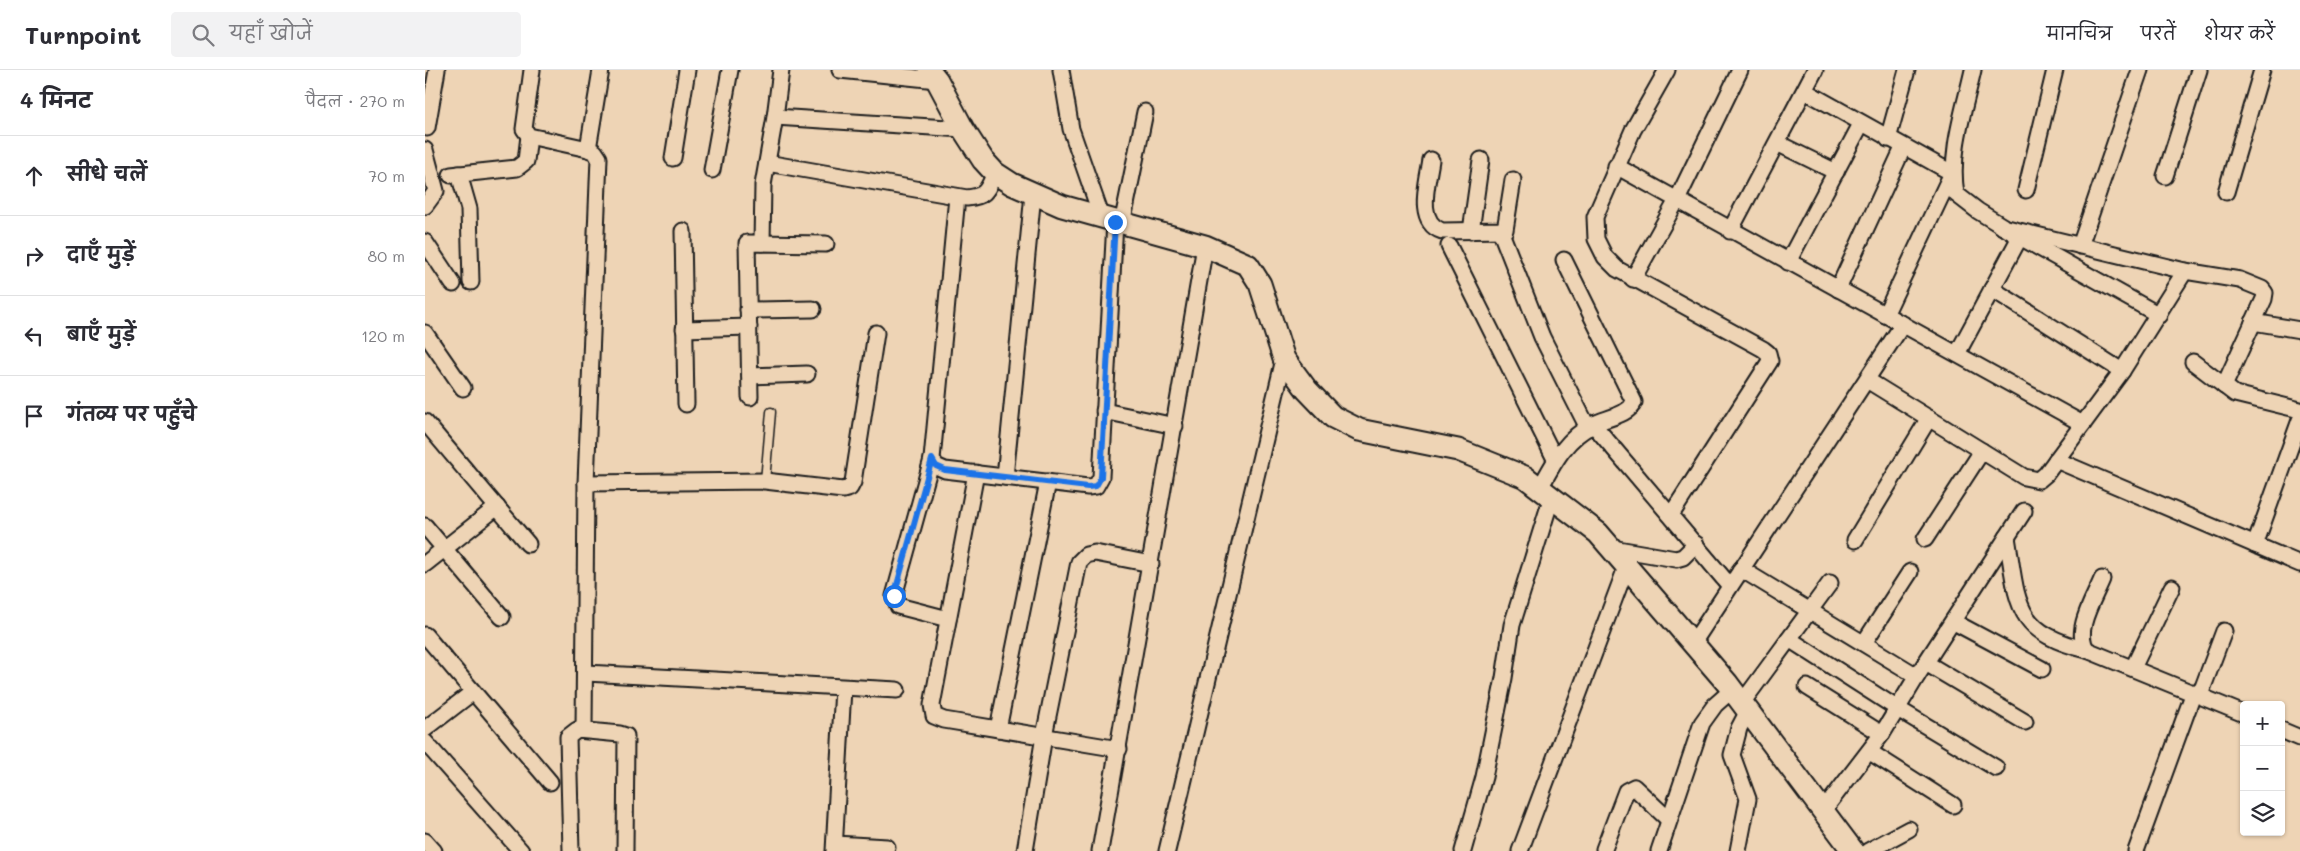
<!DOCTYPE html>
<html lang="hi">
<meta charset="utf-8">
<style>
body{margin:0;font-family:Mali,"Playpen Sans Deva",sans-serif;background:#f2f2f3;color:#2b2b33}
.controls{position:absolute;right:15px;bottom:15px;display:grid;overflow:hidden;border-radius:5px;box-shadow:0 1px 4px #0004}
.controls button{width:45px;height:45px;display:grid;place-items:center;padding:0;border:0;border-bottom:1px solid #e1e1e2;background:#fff;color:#2b2b33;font:25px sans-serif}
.stop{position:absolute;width:15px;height:15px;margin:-11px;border:4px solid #1a73e8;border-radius:50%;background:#fff}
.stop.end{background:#1a73e8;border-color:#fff;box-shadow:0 1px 5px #0008}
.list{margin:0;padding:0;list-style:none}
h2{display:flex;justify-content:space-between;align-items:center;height:65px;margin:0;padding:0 20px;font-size:21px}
h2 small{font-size:16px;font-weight:400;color:#7c7c81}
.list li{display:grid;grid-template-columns:32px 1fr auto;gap:15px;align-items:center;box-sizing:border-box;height:80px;padding:0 20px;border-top:1px solid #e1e1e2}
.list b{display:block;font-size:19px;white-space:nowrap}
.list em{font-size:16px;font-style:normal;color:#7c7c81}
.icon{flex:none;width:28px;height:28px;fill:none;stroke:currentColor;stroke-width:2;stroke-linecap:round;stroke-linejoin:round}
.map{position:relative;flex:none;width:1875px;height:781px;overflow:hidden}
header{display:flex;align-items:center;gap:30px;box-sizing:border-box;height:70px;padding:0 25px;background:#fff;border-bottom:1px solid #e1e1e2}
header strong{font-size:24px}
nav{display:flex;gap:28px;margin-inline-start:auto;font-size:18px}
.search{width:350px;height:45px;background:#f2f2f3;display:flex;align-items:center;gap:12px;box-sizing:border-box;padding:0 18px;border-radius:5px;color:#7c7c81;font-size:19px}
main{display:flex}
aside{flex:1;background:#fff}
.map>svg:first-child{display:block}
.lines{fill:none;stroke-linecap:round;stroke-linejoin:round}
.service-casing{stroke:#1c1c1c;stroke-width:11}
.minor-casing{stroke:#1c1c1c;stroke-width:19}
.secondary-casing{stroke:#1c1c1c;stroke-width:25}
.service{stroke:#eed4b5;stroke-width:8}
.minor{stroke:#eed4b5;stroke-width:15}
.secondary{stroke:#eed4b5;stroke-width:21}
.route{stroke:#1a73e8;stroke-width:6}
</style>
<header>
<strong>Turnpoint</strong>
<div class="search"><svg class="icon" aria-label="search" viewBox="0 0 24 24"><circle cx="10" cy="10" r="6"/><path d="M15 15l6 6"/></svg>यहाँ खोजें</div>
<nav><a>मानचित्र</a><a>परतें</a><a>शेयर करें</a></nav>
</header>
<main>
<aside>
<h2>4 मिनट<small>पैदल · 270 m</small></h2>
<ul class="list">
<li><svg class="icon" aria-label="ahead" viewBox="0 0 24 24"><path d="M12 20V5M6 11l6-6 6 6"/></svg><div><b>सीधे चलें</b></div><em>70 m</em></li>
<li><svg class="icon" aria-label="right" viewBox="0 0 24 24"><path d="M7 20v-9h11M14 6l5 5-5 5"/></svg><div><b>दाएँ मुड़ें</b></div><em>80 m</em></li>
<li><svg class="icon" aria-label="left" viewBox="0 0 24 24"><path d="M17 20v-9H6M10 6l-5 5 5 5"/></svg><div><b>बाएँ मुड़ें</b></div><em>120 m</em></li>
<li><svg class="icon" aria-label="arrive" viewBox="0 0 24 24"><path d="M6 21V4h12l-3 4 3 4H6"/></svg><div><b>गंतव्य पर पहुँचे</b></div></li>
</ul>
</aside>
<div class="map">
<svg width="1875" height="781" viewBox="0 0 1875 781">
<rect width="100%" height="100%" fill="#eed4b5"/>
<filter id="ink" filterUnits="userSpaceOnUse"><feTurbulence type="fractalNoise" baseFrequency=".02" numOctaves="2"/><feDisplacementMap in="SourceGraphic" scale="10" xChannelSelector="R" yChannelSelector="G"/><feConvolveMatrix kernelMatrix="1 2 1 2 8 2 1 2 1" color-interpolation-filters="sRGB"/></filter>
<g filter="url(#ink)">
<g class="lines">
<defs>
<polyline id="service" points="340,411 346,342"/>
<g id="minor">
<polyline points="107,0 99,59 104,66 163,79 170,82 174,88 161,413 159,660"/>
<polyline points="415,0 512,10"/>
<polyline points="636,0 646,59 677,148"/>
<polyline points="1242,0 1208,60 1170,147 1171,169 1180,187 1192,199 1338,279 1343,283 1345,291 1246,445"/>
<path d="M1548,0C1539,41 1524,82 1531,124L1553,141L1595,167L1734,245"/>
<polyline points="1380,21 1527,103 1460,245"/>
<polyline points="350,47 538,59"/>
<polyline points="2,58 12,0"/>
<polyline points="1463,69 1482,0"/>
<polyline points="1352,73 1411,102"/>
<polyline points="163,79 176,0"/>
<polyline points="0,80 11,121 0,136"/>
<polyline points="248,88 262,0"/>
<path d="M1006,90C1003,112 990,152 1017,161L1080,160L1088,110"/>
<path d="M342,93L542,128C562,126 562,120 570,103"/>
<polyline points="1191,96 1658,354"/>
<polyline points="287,100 305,0"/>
<polyline points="34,104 44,139 46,212"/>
<polyline points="26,105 92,98 101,91 104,66"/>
<polyline points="1740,106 1774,0"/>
<polyline points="1601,120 1630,0"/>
<polyline points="1801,122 1837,0"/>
<polyline points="532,127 507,389 511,396 520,400 663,417 671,416 676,407 690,152"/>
<polyline points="697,154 720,42"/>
<polyline points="1578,157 1760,201 1815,210 1837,219 1840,223 1839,229 1799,316"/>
<polyline points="1075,160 1117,267 1163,358"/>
<polyline points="258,161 261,334"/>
<polyline points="1046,161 1056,90"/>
<polyline points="1305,161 1390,0"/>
<polyline points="0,172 28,214"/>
<polyline points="337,173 338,115 350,47 356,0"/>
<polyline points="1024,176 1130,389"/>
<polyline points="1655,176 1715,0"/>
<polyline points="1363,192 1436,54"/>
<polyline points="1208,209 1252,130 1315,0"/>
<polyline points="1413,219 1478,78"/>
<polyline points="1567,219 1697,301"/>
<polyline points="323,240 388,239"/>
<polyline points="1828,252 1875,260"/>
<polyline points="259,259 324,257"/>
<polyline points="0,263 38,318"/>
<polyline points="1532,284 1595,167"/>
<polyline points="1768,292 1810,324 1875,340"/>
<polyline points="325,306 382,304"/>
<polyline points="1442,310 1599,407 1614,410 1621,404 1697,301 1760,201"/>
<polyline points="325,327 322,173 401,174"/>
<polyline points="679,341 750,356"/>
<polyline points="0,352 103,474"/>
<polyline points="1168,354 1305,516"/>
<polyline points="507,389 469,526 473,536 523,549"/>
<polyline points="1631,390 1875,494"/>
<polyline points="551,403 507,635 509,646 519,650 694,679"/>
<polyline points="580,407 608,124"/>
<polyline points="161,413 340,411 418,420 425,418 428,412 451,263"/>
<path d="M1115,418C1129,392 1141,368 1169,354C1181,348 1204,345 1209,332L1139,190"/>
<polyline points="0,456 77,547"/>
<path d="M1582,467C1593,533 1588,562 1662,580"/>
<polyline points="1500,469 1557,381"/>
<polyline points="1430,470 1504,348"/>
<polyline points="1830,475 1875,350"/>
<polyline points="1187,478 1251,489 1258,487 1271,474"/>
<polyline points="0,494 72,437"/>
<polyline points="1316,499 1492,606"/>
<path d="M1677,509C1669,529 1648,561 1662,580L1819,644"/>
<polyline points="1529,552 1617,599"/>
<polyline points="0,565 125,712"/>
<polyline points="1364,569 1473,639 1571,698"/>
<polyline points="1268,573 1478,254"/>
<polyline points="1439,573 1485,502"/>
<polyline points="1501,593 1600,652"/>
<polyline points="1708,598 1747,517"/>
<polyline points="161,603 472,620"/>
<polyline points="1382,617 1457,664"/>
<polyline points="1775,625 1799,561"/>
<polyline points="1317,633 1405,513"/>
<polyline points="0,659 48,622"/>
<polyline points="573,659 623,412"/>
<polyline points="1856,660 1875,668"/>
<polyline points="0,672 96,781"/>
<polyline points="1445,682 1528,735"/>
<polyline points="1398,741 1457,664 1492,606 1599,441"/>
<polyline points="0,771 9,781"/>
<polyline points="410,774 462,777"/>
<polyline points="1179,779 1201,721 1209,717 1244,750"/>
<polyline points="146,781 143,667 152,660 195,664 201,666 200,781"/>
<polyline points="409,781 418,618"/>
<polyline points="600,781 619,666 654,492 661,485 670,483 726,494"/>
<polyline points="675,781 780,176"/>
<polyline points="742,781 859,289"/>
<polyline points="1038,781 1059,707 1079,608 1087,555 1127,426"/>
<polyline points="1095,781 1202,495"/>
<polyline points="1234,781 1277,653 1290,635 1307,620"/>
<polyline points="1313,781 1323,729 1307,685 1314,658 1323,641"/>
<polyline points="1443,781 1484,759"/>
<polyline points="1711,781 1769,622"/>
</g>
<polyline id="secondary" points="504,0 512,10 538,59 558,90 570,103 587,114 637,136 780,176 823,195 835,214 859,289 882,320 908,347 934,360 1033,380 1100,407 1173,463 1302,613 1428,781"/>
</defs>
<use href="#service" class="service-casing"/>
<use href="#minor" class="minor-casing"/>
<use href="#secondary" class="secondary-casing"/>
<use href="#service" class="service"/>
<use href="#minor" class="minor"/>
<use href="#secondary" class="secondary"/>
</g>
</g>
<g class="lines" filter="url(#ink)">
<polyline class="route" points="469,526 507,389 511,396 520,400 663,417 671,416 676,407 690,152"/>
</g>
</svg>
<div class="controls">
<button>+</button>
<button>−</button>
<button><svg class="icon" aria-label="layers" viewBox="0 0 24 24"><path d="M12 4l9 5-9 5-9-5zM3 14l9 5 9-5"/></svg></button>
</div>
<div class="stop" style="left:469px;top:526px"></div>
<div class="stop end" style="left:690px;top:152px"></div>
</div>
</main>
